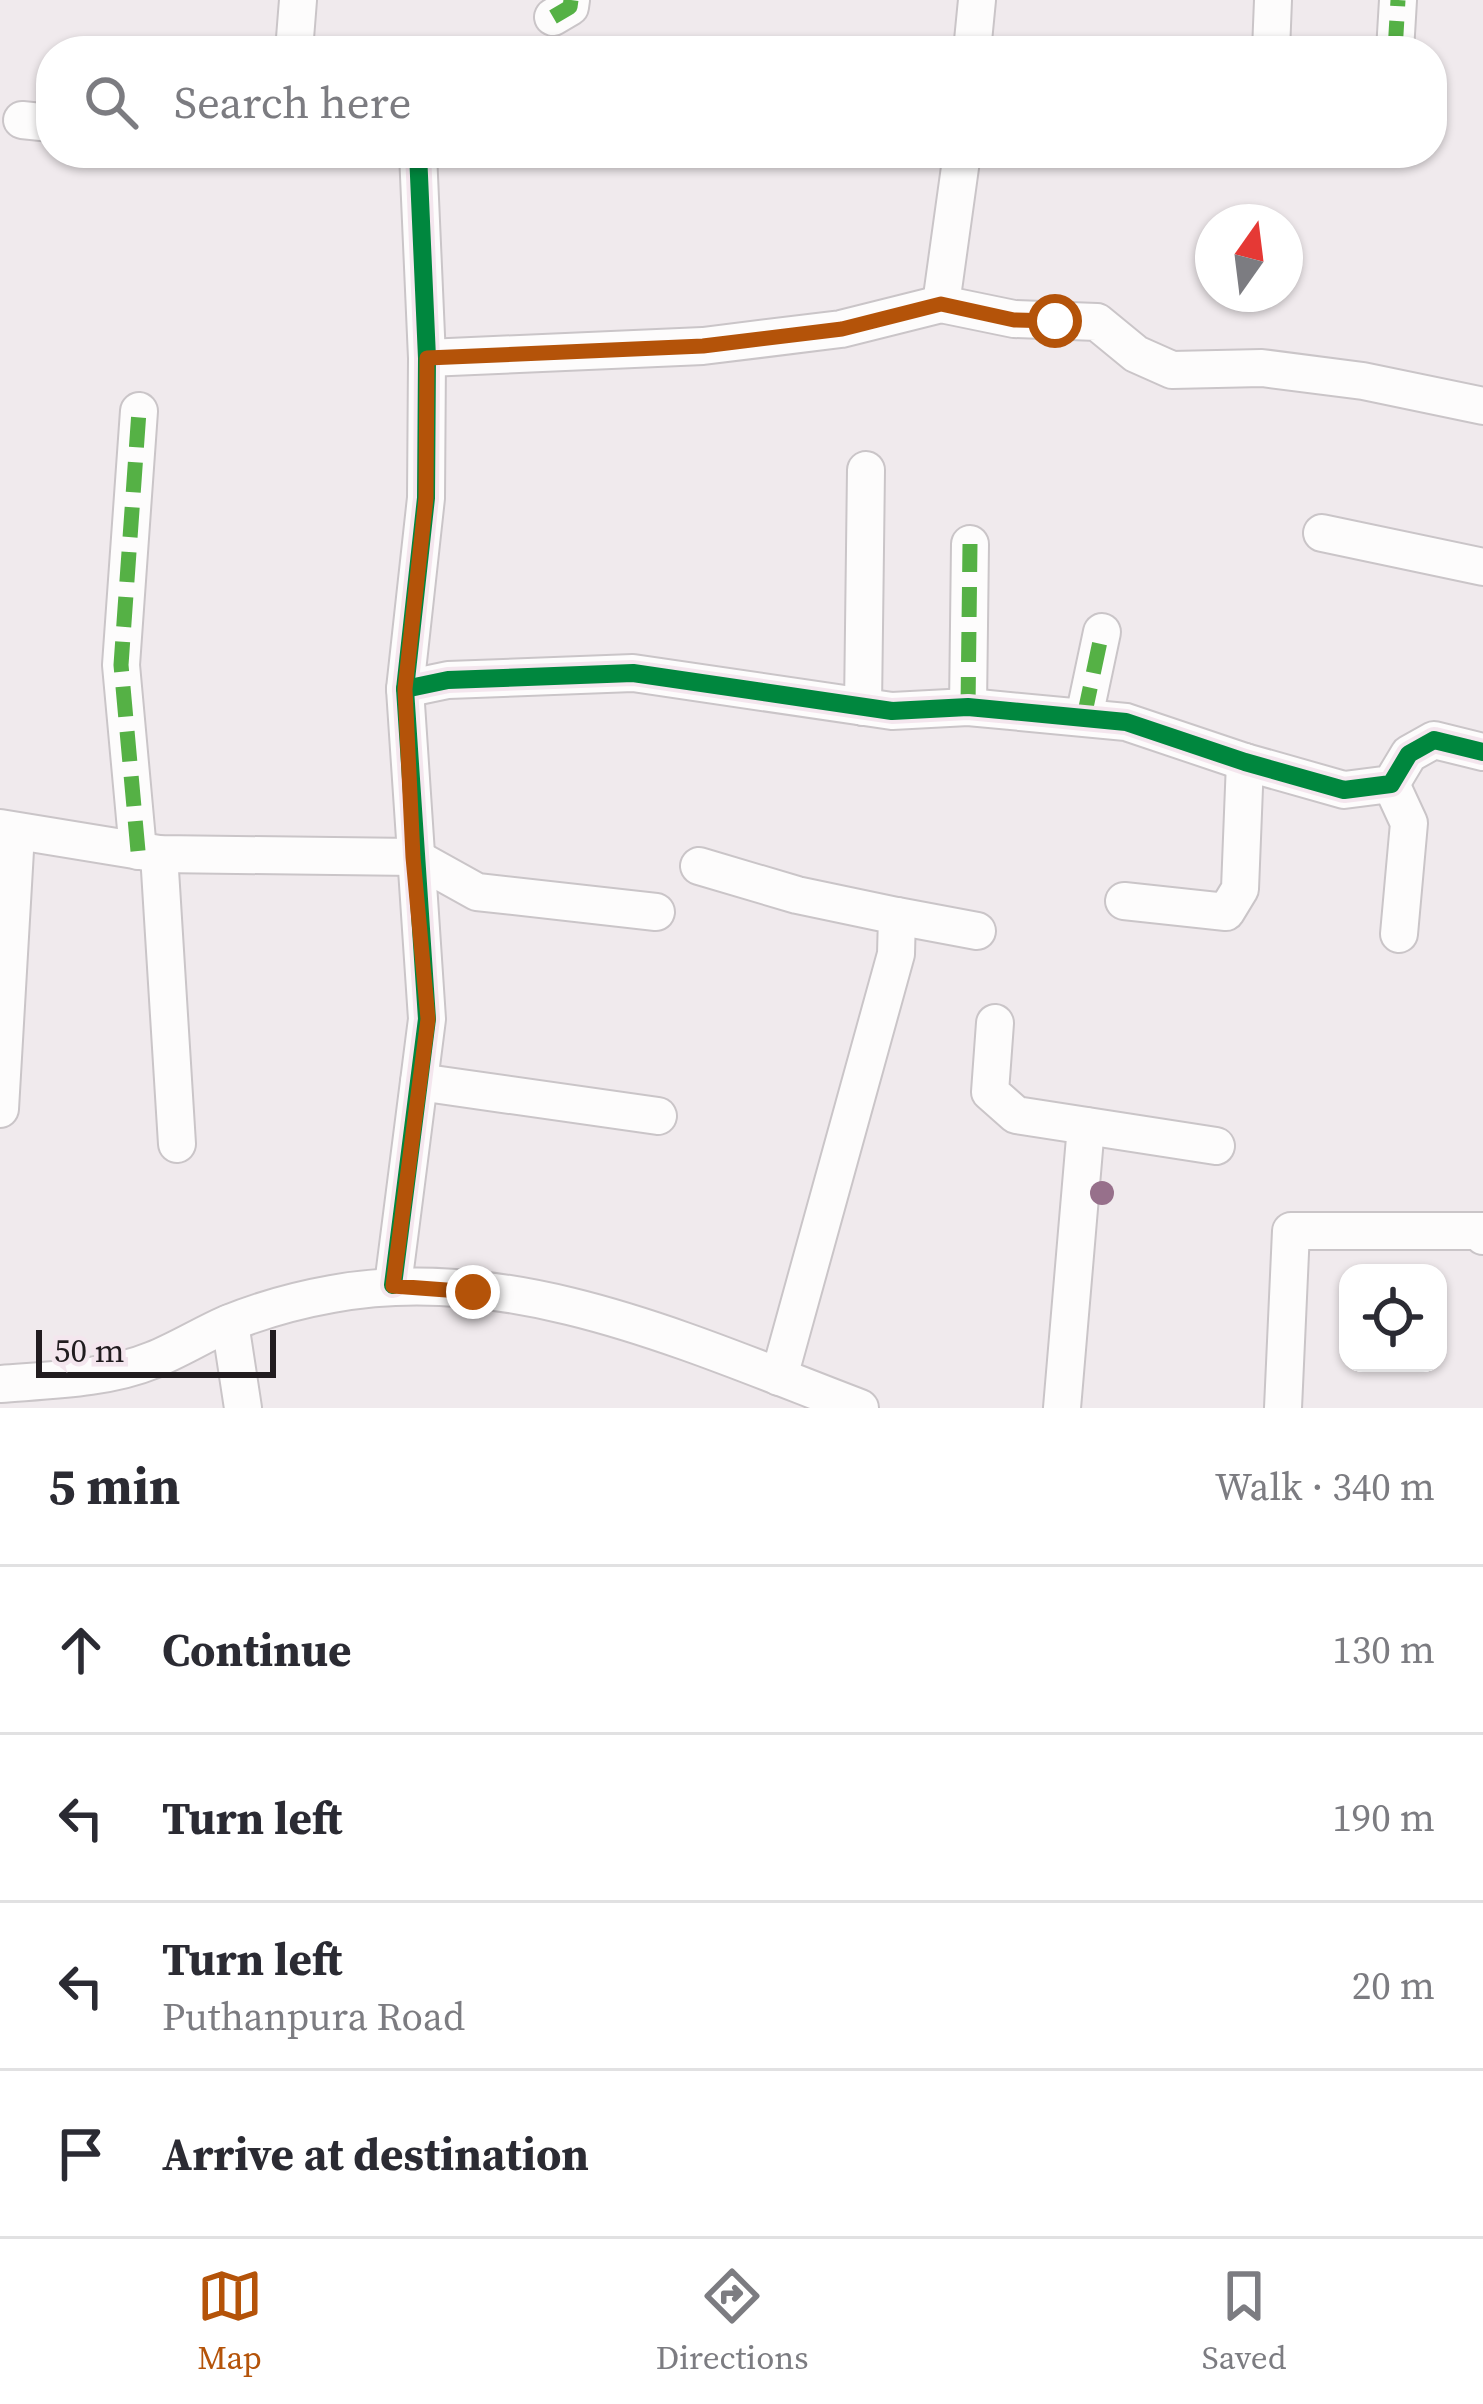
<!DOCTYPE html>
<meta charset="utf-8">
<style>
body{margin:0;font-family:"Source Serif 4",serif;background:#f7f7f7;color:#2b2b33}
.controls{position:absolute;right:36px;bottom:36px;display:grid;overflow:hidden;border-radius:24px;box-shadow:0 3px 9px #0004}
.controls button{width:108px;height:108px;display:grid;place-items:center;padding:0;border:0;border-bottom:3px solid #e1e1e2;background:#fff;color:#2b2b33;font:60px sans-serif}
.compass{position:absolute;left:1195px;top:204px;width:108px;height:108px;border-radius:50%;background:#fff;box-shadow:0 3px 9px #0004;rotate:14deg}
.scale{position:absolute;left:36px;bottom:30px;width:240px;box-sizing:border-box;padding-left:12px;border:6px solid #211c1f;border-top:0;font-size:33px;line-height:42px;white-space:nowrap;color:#211c1f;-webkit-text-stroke:9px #f4e6ee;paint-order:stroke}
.stop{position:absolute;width:36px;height:36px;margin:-27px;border:9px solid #b45309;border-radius:50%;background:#fff}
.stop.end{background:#b45309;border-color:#fff;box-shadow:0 3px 12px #0008}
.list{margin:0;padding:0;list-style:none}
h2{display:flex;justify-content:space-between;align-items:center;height:156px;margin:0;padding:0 48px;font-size:51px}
h2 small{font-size:39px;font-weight:400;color:#7c7c81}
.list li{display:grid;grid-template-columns:78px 1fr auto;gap:36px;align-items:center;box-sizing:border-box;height:168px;padding:0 48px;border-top:3px solid #e1e1e2}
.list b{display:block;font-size:45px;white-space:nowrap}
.list p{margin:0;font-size:39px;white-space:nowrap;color:#7c7c81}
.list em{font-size:39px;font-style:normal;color:#7c7c81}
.icon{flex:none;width:66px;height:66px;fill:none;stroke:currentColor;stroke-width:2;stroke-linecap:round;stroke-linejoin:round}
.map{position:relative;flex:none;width:1483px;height:1408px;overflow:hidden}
.search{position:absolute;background:#fff;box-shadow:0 3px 9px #0004;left:36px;right:36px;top:36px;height:132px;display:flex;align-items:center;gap:30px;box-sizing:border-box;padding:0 42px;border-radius:48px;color:#7c7c81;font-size:45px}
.sheet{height:828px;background:#fff}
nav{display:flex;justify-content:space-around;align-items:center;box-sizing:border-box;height:168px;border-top:3px solid #e1e1e2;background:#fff;font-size:33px;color:#7c7c81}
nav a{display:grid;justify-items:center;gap:6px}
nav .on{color:#b45309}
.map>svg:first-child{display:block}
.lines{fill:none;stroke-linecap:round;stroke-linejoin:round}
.minor-casing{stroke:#cac5c8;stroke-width:40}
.minor{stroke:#fdfcfc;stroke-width:36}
.quiet{stroke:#55b145;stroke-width:15;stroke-dasharray:30 15;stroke-linecap:butt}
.cycleway-casing{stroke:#f4e6ee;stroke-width:26}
.cycleway{stroke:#00873e;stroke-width:18}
.tree{fill:#97708b}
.route{stroke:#b45309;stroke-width:15}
</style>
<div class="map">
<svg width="1483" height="1408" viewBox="0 0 1483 1408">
<rect width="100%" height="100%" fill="#f0eaed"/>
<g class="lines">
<defs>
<g id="minor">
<polyline points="553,17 570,7 571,0"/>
<polyline points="294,51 298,0"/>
<polyline points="972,51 977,0"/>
<polyline points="1271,51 1273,0"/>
<polyline points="1395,51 1398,0"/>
<polyline points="22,120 51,123"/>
<polyline points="941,304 962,153"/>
<polyline points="427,358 703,346 841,329 941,304 1014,319 1097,322 1136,354 1172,370 1262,368 1363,381 1483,406"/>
<polyline points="1322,533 1483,567"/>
<polyline points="405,689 448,680 633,673 892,711 968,707 1126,722 1245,762 1344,790 1391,784 1409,754 1434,740 1483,752"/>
<polyline points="863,707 866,470"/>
<polyline points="968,707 970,544"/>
<polyline points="1084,717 1102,632"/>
<polyline points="1391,784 1409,823 1399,934"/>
<polyline points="0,828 159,854 414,857 477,892 656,912"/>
<polyline points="138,851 121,665 139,411"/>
<polyline points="159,854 177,1144"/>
<polyline points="699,866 797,895 897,916 896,954 779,1377"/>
<polyline points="1124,901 1226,912 1240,889 1245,762"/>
<polyline points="897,916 977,931"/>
<polyline points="995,1023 990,1092 1016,1115 1216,1146"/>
<polyline points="419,1082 658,1116"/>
<polyline points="0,1109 16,833"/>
<polyline points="393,1285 427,1019 405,689 426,498 427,358 418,153"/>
<polyline points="230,1323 243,1408"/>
<path d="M0,1384C49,1380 107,1379 153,1360C178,1350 202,1335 227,1324C259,1311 298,1300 332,1294C513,1260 694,1345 860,1408"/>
<polyline points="1062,1408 1086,1126"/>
<polyline points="1283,1408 1291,1231 1483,1231 1483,1236"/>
</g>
</defs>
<use href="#minor" class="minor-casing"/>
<use href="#minor" class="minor"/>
<g class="quiet">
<polyline points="553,17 570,7 571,0"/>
<polyline points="1395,51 1398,0"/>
<polyline points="968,707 970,544"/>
<polyline points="1084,717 1102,632"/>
<polyline points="138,851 121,665 139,411"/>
</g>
<defs>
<g id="cycleway">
<polyline points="405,689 448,680 633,673 892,711 968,707 1126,722 1245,762 1344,790 1391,784 1409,754 1434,740 1483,752"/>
<polyline points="393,1285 427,1019 405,689 426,498 427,358 418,153"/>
</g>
</defs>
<use href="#cycleway" class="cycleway-casing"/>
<use href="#cycleway" class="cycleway"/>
</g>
<circle class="tree" cx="1102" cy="1193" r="12"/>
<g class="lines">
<polyline class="route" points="473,1292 393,1286 428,1019 413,857 405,689 426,498 427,358 703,346 842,329 941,304 1014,320 1055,321"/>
</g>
</svg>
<div class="controls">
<button><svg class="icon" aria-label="locate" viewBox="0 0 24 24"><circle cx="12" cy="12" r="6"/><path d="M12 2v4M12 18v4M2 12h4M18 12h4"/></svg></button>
</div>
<svg class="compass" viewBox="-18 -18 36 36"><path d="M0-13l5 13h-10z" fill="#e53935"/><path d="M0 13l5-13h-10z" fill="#7c7c81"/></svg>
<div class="scale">50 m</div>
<div class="stop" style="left:1055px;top:321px"></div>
<div class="stop end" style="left:473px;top:1292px"></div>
<div class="search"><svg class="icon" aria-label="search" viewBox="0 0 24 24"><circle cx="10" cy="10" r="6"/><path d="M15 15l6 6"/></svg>Search here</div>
</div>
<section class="sheet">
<h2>5 min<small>Walk · 340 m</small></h2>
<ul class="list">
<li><svg class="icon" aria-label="ahead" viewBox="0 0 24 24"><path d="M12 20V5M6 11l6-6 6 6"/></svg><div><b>Continue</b></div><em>130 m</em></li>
<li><svg class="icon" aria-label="left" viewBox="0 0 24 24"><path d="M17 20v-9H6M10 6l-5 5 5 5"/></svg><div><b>Turn left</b></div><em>190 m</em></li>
<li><svg class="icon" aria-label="left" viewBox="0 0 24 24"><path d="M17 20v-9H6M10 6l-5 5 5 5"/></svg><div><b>Turn left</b><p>Puthanpura Road</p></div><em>20 m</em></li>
<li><svg class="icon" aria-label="arrive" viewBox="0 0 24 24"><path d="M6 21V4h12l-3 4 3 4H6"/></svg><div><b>Arrive at destination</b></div></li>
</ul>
</section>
<nav>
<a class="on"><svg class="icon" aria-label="map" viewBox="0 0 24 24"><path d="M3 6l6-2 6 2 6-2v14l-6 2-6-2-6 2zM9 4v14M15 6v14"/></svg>Map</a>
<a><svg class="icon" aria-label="directions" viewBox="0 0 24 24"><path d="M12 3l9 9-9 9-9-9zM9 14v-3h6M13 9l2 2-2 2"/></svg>Directions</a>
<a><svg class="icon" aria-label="saved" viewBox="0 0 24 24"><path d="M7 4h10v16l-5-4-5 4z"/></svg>Saved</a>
</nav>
